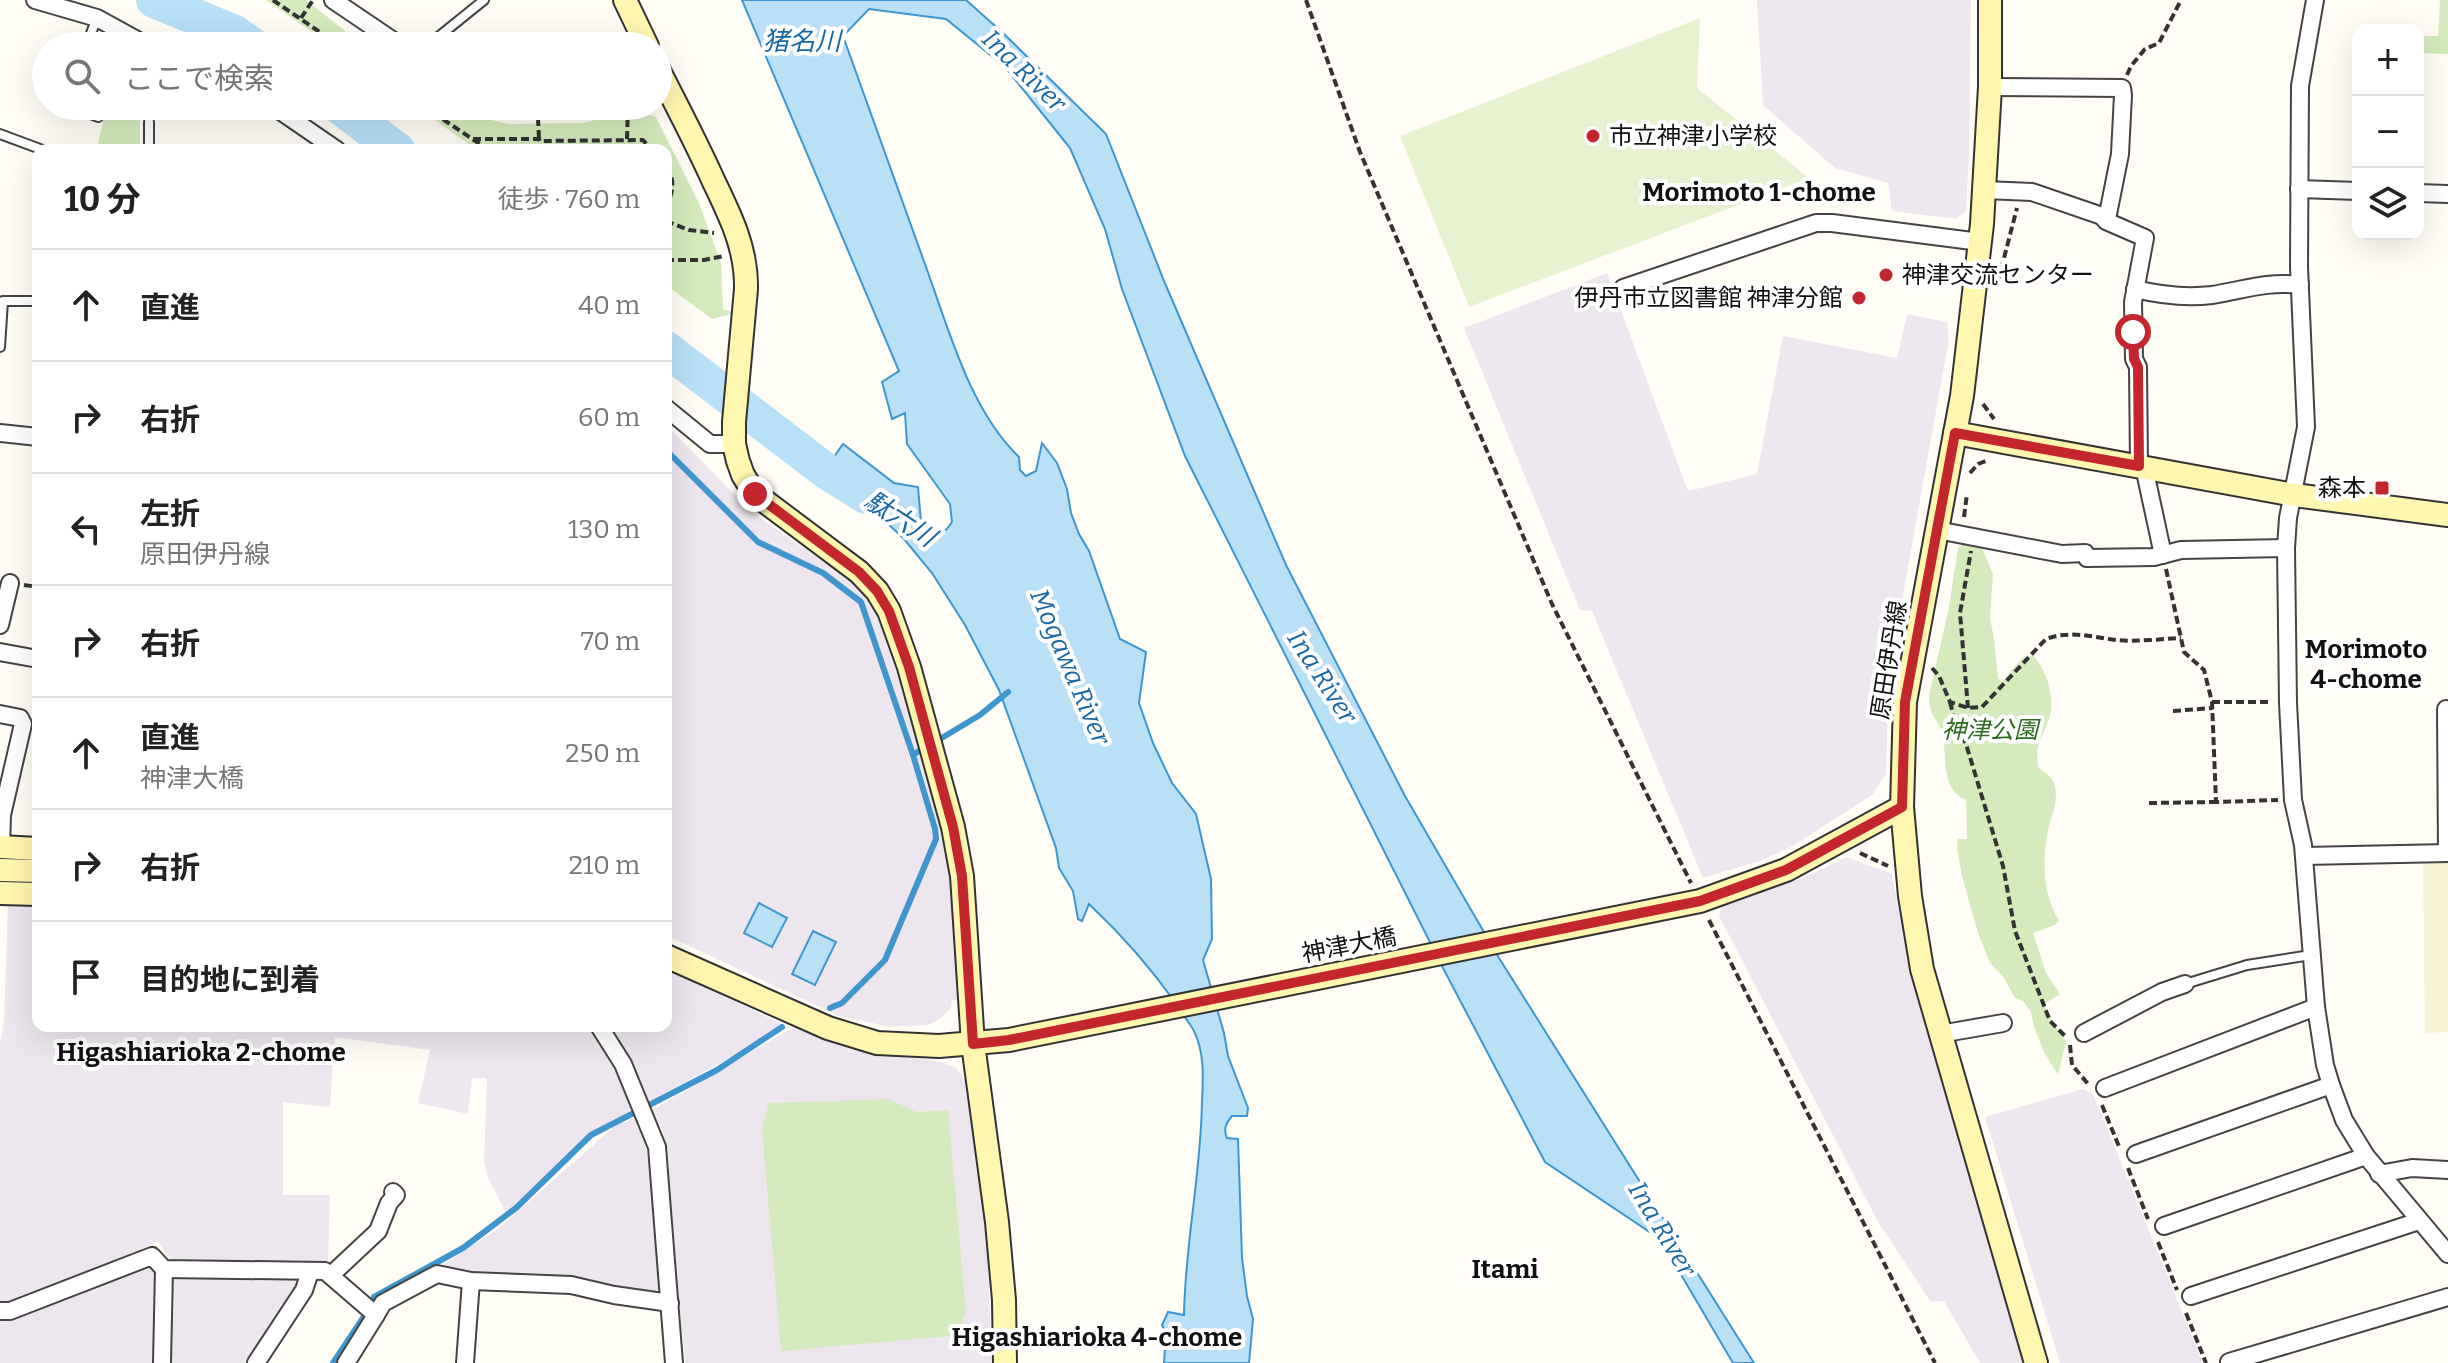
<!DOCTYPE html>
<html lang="ja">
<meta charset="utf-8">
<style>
body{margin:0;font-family:Bitter,"Noto Sans JP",serif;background:#f2f2f2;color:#222}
.controls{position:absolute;right:24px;top:24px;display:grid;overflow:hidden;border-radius:16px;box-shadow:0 8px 32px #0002}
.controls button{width:72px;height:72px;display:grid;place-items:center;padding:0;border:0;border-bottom:2px solid #e0e0e0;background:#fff;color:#222;font:40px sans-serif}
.stop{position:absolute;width:24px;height:24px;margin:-18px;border:6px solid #c4262e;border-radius:50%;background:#fff}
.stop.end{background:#c4262e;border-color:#fff;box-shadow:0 2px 8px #0008}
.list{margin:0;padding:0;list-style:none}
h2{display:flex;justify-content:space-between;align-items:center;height:104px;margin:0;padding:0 32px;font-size:34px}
h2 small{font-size:26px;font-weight:400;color:#767676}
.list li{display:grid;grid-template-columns:52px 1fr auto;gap:24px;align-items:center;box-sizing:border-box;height:112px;padding:0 32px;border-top:2px solid #e0e0e0}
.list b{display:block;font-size:30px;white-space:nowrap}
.list p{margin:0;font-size:26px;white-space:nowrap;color:#767676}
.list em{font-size:26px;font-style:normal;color:#767676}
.icon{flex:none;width:44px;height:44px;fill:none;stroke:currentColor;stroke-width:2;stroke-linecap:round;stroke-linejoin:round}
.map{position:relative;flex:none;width:2448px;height:1363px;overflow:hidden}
.search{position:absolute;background:#fff;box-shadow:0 8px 32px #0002;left:32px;top:32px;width:640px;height:88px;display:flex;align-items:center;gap:20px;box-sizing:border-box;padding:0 28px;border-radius:44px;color:#767676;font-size:30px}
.panel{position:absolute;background:#fff;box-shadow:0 8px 32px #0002;left:32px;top:144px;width:640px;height:888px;border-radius:16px}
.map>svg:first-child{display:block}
.industrial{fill:#eee6ef}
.farmland{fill:#f6f3d4}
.green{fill:#d5ebbd}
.pitch{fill:#e6f2cf}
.water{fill:#b9e0f7;stroke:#3f96cf;stroke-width:2}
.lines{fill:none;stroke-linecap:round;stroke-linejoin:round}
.stream{stroke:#3f96cf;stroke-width:6}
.river{stroke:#b9e0f7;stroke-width:36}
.lane-casing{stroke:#444;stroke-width:12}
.street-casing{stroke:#444;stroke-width:20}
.secondary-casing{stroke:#333;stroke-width:26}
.path{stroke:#333;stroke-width:4;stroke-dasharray:8 4;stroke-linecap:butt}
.lane{stroke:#fff;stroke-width:8}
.street{stroke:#fff;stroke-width:16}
.secondary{stroke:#fff6b0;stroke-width:22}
.route{stroke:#c4262e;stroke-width:10}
.poi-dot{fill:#c4262e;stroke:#fff;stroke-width:3}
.labels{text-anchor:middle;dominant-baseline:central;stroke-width:8;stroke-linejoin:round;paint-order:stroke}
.poi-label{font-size:24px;fill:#111;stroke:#fff;text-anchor:start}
.street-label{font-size:24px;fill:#111;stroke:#fff}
.park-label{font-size:24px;font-style:italic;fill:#2f6b1f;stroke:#fff}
.water-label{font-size:26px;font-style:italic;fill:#1768a6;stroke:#fff}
.neighbourhood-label{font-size:26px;font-weight:bold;fill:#111;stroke:#fff}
</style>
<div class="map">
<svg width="2448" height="1363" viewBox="0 0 2448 1363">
<rect width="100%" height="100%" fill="#fffdf5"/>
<g class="industrial">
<polygon points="1757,0 1971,0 1969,156 1966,211 1956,219 1892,211 1888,183 1835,168 1763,105"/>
<polygon points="1607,273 1688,491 1757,474 1783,336 1897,358 1907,314 1947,322 1949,339 1889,673 1886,774 1872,795 1793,846 1760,861 1703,878 1592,611 1580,610 1464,328"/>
<polygon points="666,425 753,513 860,587 879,612 909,700 947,853 954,921 958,1000 952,1000 951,1008 940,1019 928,1025 891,1027 839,1016 666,935"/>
<polygon points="1846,857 1892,874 1909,961 1930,1041 2024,1363 1980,1363 1944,1301 1931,1302 1878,1222 1719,916 1722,907 1805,877"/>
<polygon points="8,901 38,901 38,1026 588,1026 619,1076 633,1109 589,1134 506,1213 488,1178 484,1160 487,1078 472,1078 468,1114 418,1103 430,1050 335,1037 330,1107 283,1102 283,1195 330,1195 328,1263 174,1264 158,1242 15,1303 0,1303 0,1044 4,1021"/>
<polygon points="666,969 782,1024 724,1061 646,1103 606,1026 666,1026"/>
<polygon points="794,1027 863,1050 941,1062 956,1068 967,1083 973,1109 986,1220 992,1363 685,1363 663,1131 651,1111"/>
<polygon points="2083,1089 2093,1094 2203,1363 2060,1363 1985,1117"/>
<polygon points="634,1118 647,1152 653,1185 659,1266 659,1290 654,1297 480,1278 439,1268 499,1228 614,1127"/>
<polygon points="148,1266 156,1275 283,1273 294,1277 299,1288 250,1363 0,1363 0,1318 19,1318"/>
</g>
<polygon class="farmland" points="2448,860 2448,1032 2425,1033 2423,861"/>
<g class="green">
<polygon points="266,0 306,0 364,46 332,46"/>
<polygon points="2440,0 2448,0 2448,54 2418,53 2418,36 2438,36"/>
<polygon points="100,106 140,106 140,150 106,150 106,147 98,143 106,109"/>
<polygon points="415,106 452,106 471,115 508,124 583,123 635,110 656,117 699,203 721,263 723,309 735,313 712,319 666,285 666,150 477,150"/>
<path d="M1963,544L1982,548L1993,574L1990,618L1994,639L1998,678L2002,682L2022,658L2033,655C2047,672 2056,697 2049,719C2041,742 2035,741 2038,767C2042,770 2049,775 2052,779C2060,793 2054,809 2050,822C2042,852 2041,893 2059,920L2055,925L2033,933L2046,973L2060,994L2046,1003V1012L2066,1042L2058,1075L2044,1052L2034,1027L2031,1012L2023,1001L2015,998L2004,978L1990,963L1978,933L1962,876L1957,849L1958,839H1967L1966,800C1941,789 1947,760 1943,737C1939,718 1929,718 1929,696L1949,607L1958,548Z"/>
<polygon points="888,1099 917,1112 948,1110 966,1312 959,1329 951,1336 781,1351 762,1129 768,1103"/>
</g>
<polygon class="pitch" points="1700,18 1697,88 1809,178 1469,307 1400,136"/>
<g class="water">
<path d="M742,0H966L1003,33L1106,134L1164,281L1286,565L1405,796L1499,958L1754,1363H1733L1660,1239L1545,1162L1443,968L1185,456L1122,289L1105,229L1070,148L1005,67L946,19L869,9L843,36C870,113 898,190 926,267C949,330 970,410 1019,457L1020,470L1026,476L1036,471L1042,443L1057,463L1067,489L1071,513L1079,534L1089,551L1120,639L1146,652L1139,703L1153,743L1172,783L1196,814L1211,879L1212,939L1203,960L1224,1033L1228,1056L1248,1108L1247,1116H1232C1226,1123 1223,1129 1227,1138L1238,1139L1242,1258L1247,1296L1253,1319L1249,1363H1164L1166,1334L1162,1325L1168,1312L1184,1315C1185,1244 1201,1174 1202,1102C1203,1078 1205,1054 1194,1031C1189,1022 1182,1014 1177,1005C1151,968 1122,935 1089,904L1082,921L1078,919L1073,891L1059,868L1056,848L999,690L965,625L932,573L904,539L883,519L822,474L843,444L894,483L918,487L921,522L936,529L946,530L952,522L950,504L907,444L905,413L892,419L882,382L899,371Z"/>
<polygon points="759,903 787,918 772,947 744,933"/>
<polygon points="813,931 836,942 815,985 792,974"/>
</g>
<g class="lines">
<g class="stream">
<polyline points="666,450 758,542 823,573 861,602 913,755"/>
<polyline points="935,742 980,715 1008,692"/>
<polyline points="830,1008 842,1003 885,960 936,839 935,829 913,755 925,747"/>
<polyline points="374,1297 463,1248 516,1208 591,1135 717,1070 782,1027"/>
<polyline points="333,1363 363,1318"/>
</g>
<g class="river">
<polyline points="154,0 235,33 253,46"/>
<polyline points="339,106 397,150"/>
<polyline points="666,349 826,471 866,496"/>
</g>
<defs>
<g id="lane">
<polyline points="86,46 97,18"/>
<polyline points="427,46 484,0"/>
<polyline points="69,106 98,117"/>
<polyline points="0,134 43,150"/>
<polyline points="149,150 149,122"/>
<polyline points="0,347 3,301 38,301"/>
<polyline points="2185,984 2247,965 2311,955"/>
</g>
<g id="street">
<polyline points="35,0 97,18 148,46"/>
<polyline points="333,0 401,46"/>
<polyline points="2315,0 2300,86 2299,267 2306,427 2288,518 2286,548 2288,703 2293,800 2303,845 2316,1007 2325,1065 2331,1085 2344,1120 2366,1156 2448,1254"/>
<polyline points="273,106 337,150"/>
<polyline points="2299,189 2358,191"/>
<polyline points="1985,190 2032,192 2102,216 2108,214 2120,154 2123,95 2122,88 1990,87"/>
<polyline points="2418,193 2448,194"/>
<polyline points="2102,216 2106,221 2145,238 2133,302 2134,359 2138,367 2139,466"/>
<polyline points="1623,288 1816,223 1832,223 1980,242"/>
<path d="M2135,289C2160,295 2186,298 2212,295C2244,290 2266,281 2300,285"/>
<polyline points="666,408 710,444 734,444"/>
<polyline points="0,433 38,437"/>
<polyline points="2144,467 2163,555"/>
<polyline points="1937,530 2062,554 2085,553 2087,558 2154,557 2181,550 2286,548"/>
<polyline points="0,625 10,583"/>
<polyline points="0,652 38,659"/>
<polyline points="2446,709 2447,853"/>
<polyline points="0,714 20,718 23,724 2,815 1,847"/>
<polyline points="2304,856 2448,853"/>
<polyline points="599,1026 623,1064 657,1147 674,1363"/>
<polyline points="2084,1033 2162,992 2185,984"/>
<polyline points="1940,1034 2003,1023"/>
<polyline points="2105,1088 2316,1007"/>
<polyline points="2136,1154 2331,1085"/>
<polyline points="2379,1174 2412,1168 2448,1170"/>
<polyline points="2164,1226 2366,1156"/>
<polyline points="331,1275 378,1231 389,1203 396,1195 393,1192"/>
<polyline points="2191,1296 2419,1221"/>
<polyline points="0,1311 10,1311 152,1256 164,1269 325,1271 376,1315 383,1303 437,1274 471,1281 571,1285 614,1295 670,1303"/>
<polyline points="2229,1362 2448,1297"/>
<polyline points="162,1363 164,1269"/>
<polyline points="256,1363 304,1290 310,1272"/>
<polyline points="346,1363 376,1315"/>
<polyline points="465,1363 471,1281"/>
</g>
<g id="secondary">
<polyline points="625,0 647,46"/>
<polyline points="1990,0 1990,87 1982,224 1962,396 1905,702 1902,807 1910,896 1922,969 2036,1363"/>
<path d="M658,69C677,106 697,144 714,182C731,217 747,250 746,289L734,422V444L738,461L743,475L755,494L859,572L877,591L889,611L909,667L953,827L962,876L973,1044L997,1222L1004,1300L1005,1363"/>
<polyline points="1955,433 2294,495 2448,515"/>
<polyline points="0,847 38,849"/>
<polyline points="0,870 38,871"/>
<polyline points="0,893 38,894"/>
<polyline points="666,956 828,1028 877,1043 939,1046 1009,1040 1700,901 1786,870 1902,807"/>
</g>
</defs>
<use href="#lane" class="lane-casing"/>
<use href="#street" class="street-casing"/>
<use href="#secondary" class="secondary-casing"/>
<g class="path">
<polyline points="273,0 340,46"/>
<polyline points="1306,0 1360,152 1552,604 1691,883"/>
<polyline points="301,18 313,0"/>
<polyline points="2127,75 2131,66 2145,49 2159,43 2181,0"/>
<polyline points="423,106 489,150"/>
<polyline points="538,118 539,139"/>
<polyline points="473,139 539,139 540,141 643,140 652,150"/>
<polyline points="627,139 628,106"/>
<path d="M666,167C676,180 673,193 666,206"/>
<polyline points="666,221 689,230 714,233"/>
<polyline points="666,260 704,260 724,256"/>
<polyline points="1998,281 2017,208"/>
<polyline points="1983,404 1994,419"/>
<polyline points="1970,473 1978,464 1988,460"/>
<polyline points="1964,517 1967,494"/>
<polyline points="2166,569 2184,652 2204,670 2212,702 2216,802 2278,800"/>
<polyline points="24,585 38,587"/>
<path d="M1932,668L1939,676L1950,702L1968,708L1982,707L2046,639C2070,630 2092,637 2116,640C2137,642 2160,639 2181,638"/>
<polyline points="1950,702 1956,726 1966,744 2003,866 2015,931 2050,1021 2066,1037"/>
<polyline points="2212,702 2270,702"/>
<polyline points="1968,708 1960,613 1971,551"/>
<polyline points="2173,711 2213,708"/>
<polyline points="2149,803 2216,802"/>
<polyline points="1860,853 1888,866"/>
<polyline points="1709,920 1935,1363"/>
<polyline points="2070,1045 2072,1065 2089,1085"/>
<polyline points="2102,1105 2120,1149"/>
<polyline points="2128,1168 2148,1219"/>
<polyline points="2158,1242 2177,1290"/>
<polyline points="2186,1313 2206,1363"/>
</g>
<use href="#lane" class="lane"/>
<use href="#street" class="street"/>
<use href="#secondary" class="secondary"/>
</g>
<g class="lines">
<polyline class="route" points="755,494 859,572 877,591 889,611 909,667 953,827 962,876 973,1044 1009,1040 1700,901 1786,870 1902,807 1905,702 1955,433 2139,466 2138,367 2134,359 2133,332"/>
</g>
<g class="poi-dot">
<circle cx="1593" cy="136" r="8"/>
<circle cx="1886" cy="275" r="8"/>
<circle cx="1859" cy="298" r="8"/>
<rect x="2374" y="480" width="16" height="16" rx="4"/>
</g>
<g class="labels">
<g class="poi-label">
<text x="1609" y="136">市立神津小学校</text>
<text x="1902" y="275">神津交流センター</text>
<text x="1843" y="298" text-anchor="end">伊丹市立図書館 神津分館</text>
<text x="2366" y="488" text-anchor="end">森本</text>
</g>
<g class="street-label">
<text transform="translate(1889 660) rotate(-81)">原田伊丹線</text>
<text transform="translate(1349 945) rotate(-11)">神津大橋</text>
</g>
<g class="park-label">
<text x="1990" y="730">神津公園</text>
</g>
<g class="water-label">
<text x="802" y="41">猪名川</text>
<text transform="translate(1024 71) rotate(44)">Ina River</text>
<text transform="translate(900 519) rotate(33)">駄六川</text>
<text transform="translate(1070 667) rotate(67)">Mogawa River</text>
<text transform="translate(1322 677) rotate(57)">Ina River</text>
<text transform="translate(1662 1229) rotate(59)">Ina River</text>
</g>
<g class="neighbourhood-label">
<text x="1759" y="192">Morimoto 1-chome</text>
<text x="2366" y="649">Morimoto<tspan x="2366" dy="30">4-chome</tspan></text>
<text x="201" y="1052">Higashiarioka 2-chome</text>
<text x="1505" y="1269">Itami</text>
<text x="1097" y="1337">Higashiarioka 4-chome</text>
</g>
</g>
</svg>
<div class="controls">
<button>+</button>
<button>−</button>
<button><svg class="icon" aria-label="layers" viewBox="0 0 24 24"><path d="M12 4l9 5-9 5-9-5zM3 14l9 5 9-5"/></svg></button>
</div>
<div class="stop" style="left:2133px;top:332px"></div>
<div class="stop end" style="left:755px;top:494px"></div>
<div class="search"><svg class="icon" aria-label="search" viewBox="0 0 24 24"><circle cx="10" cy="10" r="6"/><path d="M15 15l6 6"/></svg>ここで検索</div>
<section class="panel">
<h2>10 分<small>徒歩 · 760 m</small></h2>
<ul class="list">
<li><svg class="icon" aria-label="ahead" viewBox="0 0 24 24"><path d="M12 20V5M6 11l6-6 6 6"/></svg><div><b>直進</b></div><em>40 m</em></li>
<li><svg class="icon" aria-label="right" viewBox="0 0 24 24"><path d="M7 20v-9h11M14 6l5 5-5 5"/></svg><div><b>右折</b></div><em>60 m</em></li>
<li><svg class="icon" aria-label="left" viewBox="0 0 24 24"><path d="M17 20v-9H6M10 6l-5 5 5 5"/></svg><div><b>左折</b><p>原田伊丹線</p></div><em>130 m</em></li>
<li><svg class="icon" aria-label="right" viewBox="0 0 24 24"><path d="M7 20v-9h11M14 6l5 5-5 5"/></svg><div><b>右折</b></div><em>70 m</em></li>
<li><svg class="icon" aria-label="ahead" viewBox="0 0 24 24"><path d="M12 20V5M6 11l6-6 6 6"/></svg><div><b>直進</b><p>神津大橋</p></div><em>250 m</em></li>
<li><svg class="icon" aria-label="right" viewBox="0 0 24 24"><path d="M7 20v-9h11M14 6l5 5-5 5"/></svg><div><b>右折</b></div><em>210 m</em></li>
<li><svg class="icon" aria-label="arrive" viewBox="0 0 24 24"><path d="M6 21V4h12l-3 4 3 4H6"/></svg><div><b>目的地に到着</b></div></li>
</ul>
</section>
</div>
